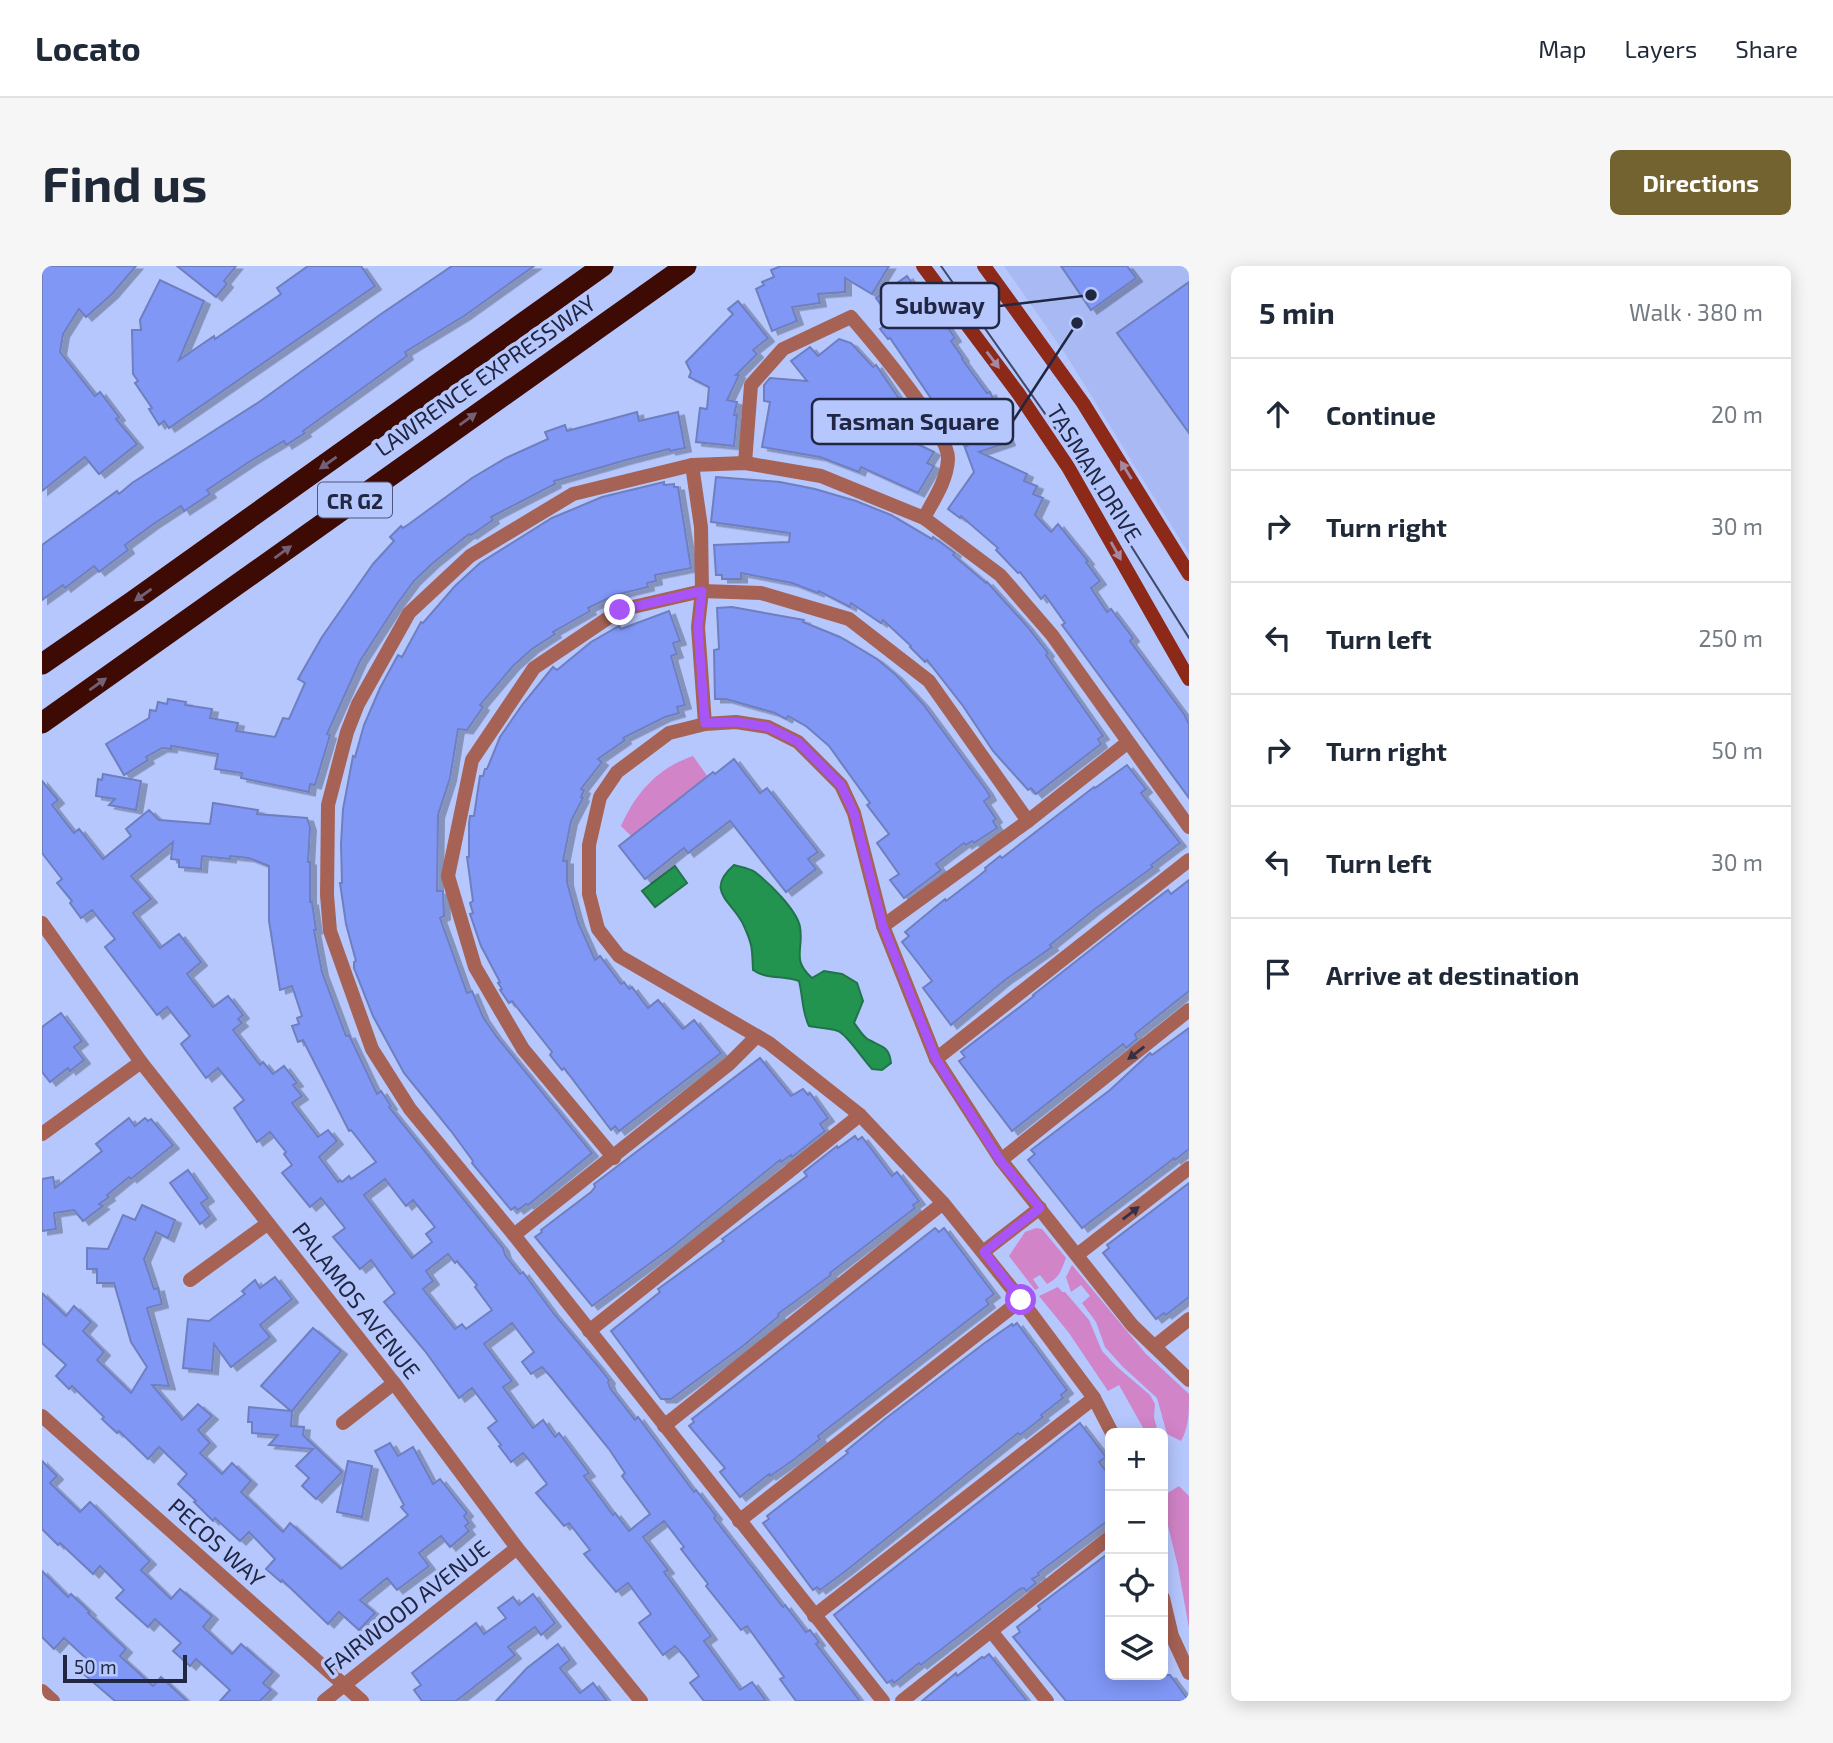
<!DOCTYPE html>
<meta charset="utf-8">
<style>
body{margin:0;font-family:"Exo 2",sans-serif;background:#f6f6f7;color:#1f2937}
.controls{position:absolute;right:21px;bottom:21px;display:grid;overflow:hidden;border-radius:10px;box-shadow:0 4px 18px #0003}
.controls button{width:63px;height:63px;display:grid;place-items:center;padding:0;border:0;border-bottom:2px solid #e0e1e3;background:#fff;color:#1f2937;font:35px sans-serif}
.scale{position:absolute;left:21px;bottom:18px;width:124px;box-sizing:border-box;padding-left:7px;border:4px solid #212742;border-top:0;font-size:19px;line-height:24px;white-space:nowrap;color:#212742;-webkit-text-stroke:5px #b6c7fe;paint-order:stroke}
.stop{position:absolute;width:21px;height:21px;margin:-16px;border:5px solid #a855f7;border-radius:50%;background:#fff}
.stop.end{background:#a855f7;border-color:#fff;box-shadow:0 2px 7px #0008}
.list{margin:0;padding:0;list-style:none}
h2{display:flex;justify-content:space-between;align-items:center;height:91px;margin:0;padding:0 28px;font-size:30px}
h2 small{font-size:23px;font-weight:400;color:#747a83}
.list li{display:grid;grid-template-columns:46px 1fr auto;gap:21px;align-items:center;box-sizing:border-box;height:112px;padding:0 28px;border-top:2px solid #e0e1e3}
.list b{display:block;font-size:26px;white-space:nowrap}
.list em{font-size:23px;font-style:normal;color:#747a83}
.icon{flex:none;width:38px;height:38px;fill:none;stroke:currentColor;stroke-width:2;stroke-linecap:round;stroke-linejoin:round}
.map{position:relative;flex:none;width:1147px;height:1435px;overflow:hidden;border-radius:10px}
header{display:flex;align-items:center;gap:42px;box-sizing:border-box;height:98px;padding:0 35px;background:#fff;border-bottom:2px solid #e0e1e3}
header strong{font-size:33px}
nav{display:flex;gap:38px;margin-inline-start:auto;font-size:24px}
.intro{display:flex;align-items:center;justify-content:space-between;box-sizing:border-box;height:168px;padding:0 42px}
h1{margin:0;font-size:49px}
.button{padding:18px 32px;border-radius:10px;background:#736330;color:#fff;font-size:24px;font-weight:700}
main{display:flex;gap:42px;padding:0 42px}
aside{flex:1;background:#fff;border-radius:10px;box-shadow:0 4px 18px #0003}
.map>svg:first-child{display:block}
.built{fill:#a8b9f4}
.green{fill:#d184c7}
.water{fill:#239450;stroke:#22734c;stroke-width:2}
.building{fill:#8097f6;stroke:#6e7fbf;stroke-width:2;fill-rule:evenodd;filter:url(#shadow)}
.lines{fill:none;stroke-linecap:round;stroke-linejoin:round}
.street{stroke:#a66255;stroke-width:14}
.secondary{stroke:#8c2919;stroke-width:14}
.highway{stroke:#3e0b04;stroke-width:21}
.tram{stroke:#404969;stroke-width:2}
.oneway{fill:#a588a2}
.oneway2{fill:#746074}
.oneway3{fill:#353045}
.route{stroke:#a855f7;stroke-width:9}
.labels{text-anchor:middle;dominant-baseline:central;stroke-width:7;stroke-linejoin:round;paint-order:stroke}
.shield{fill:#b6c7fe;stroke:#4e577a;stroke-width:2}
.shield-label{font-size:21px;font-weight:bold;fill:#212742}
.street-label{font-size:23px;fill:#212742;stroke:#b6c7fe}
.leader{fill:none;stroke:#212742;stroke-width:2.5}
.callout-dot{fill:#212742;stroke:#b6c7fe;stroke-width:2.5}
.callout{fill:#b6c7fe;stroke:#212742;stroke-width:2.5}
.callout-label{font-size:24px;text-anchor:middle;font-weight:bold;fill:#212742}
</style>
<header>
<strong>Locato</strong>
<nav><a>Map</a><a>Layers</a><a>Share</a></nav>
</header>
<div class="intro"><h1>Find us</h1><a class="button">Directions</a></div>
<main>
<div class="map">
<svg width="1147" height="1435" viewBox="0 0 1147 1435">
<defs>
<filter id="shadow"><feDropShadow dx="6" dy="3.5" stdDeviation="0" flood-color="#0004"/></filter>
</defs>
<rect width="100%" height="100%" fill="#b6c7fe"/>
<polygon class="built" points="962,0 1147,0 1147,288 1024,89"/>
<g class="green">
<path d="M651,490L666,511L590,571L579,560C594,526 616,502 651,490Z"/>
<path d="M994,962L1000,963L1024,992C1019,1005 1017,1012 1005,1018L998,1009L991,1013L997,1022L993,1024L967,990L983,966Z"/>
<path d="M1030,999L1104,1088L1147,1128C1147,1145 1147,1161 1139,1175L1125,1168L1115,1132L1081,1101L1063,1081L1054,1056L1040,1037L1048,1030L1039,1019L1029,1026L1024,1011Z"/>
<polygon points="1016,1021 1020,1026 1023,1026 1047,1054 1060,1085 1074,1100 1108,1129 1113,1138 1112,1151 1116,1167 1110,1165 1104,1167 1077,1119 1066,1125 1027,1067 997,1030"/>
<polygon points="1137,1220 1147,1230 1147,1362 1136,1301 1121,1239 1121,1230"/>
</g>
<g class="water">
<path d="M692,599C698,601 707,602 713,606C727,617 755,644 758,661C762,683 749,694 770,712L782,705L800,708L815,717L821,735L812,757C817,763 821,771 827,774C840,781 847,780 849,797L840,804L830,803C821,794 805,768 796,765C787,762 776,762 767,760C760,746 761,731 757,715C741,709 725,714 711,704C710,683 711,680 702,660C692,636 661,626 692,599Z"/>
<polygon points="633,600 645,617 613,641 600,625"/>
</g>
<g class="building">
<polygon points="0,0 94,0 70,28 44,51 37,43 21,68 18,86 53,130 58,126 77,151 74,153 95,178 57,208 43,191 0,225"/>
<polygon points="135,0 194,0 182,15 185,18 174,31"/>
<polygon points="266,0 319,0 333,20 127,162 122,155 117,159 107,143 110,142 93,117 96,115 91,108 90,64 99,64 98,54 118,14 162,35 137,94 172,70 173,73 239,28 235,22"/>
<polygon points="410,0 492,0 422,50 363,86 365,90 261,165 263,167 244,179 242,175 210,194 165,224 168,228 142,245 139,240 110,259 83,279 86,284 57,306 52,300 23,322 21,319 0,334 0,279 75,225 77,228 90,217 217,136 339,48"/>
<polygon points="739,0 847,0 830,28 803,12 803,26 776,28 778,37 750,41 755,55 730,65 714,23 722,19 720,16 732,11 729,4"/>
<polygon points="1019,0 1085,0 1094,12 1049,44"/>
<polygon points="865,10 897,55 900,53 913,72 909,75 921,92 920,93 945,127 948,126 967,176 937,186 985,208 982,215 995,220 991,228 1001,232 993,249 1009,266 1016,258 1046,295 1044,296 1058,315 1049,322 1065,346 1069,343 1091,372 1088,375 1142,448 1147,458 1147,532 1029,371 1020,359 1023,357 1003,329 999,333 978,306 976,307 954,284 956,282 919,250 918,252 906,243 932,206 922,179 925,180 922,173 927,171 915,140 901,150 848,72 846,73 838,63 850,54 834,32"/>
<polygon points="1147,16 1147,167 1075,67"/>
<polygon points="696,35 726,72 711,84 715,88 694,109 697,109 685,134 695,136 692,149 695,149 692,180 654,176 658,142 665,143 667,121 647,111 649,106 644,96 691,48 686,43"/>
<polygon points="797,73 809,77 831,101 834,99 862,140 836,159 892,186 885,197 892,200 876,227 819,201 817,206 778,191 720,181 728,136 722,135 722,119 728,112 765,115 749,95 768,81 776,90"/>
<polygon points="595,146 597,155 636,146 643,182 628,185 627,183 584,194 512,215 513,218 449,251 451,254 429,269 427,268 391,297 372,315 355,338 318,395 285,468 288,469 273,519 268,518 267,526 199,512 200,507 173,503 176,488 136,481 129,480 129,483 120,482 104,491 106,494 82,509 64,478 107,452 108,444 114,445 116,436 125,438 126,433 144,436 143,439 170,443 168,452 196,457 194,465 233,471 241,452 247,453 263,417 256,413 280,371 331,298 352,275 348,271 359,260 361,262 367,258 430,212 464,192 506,173 503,166 523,159 525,165"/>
<polygon points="674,211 738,216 773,223 814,235 849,249 890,273 891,271 913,287 911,289 944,317 945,316 984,359 1006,387 1004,389 1061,470 1056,473 1059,478 994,528 989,522 986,524 951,485 921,440 885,394 883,396 868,381 869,380 841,354 839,357 809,337 808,341 777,325 776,327 750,317 699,307 699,313 680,313 680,309 674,309 672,279 747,276 748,267 669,256"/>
<polygon points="622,216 622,219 632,218 632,221 636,221 649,302 613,309 614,315 605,317 606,321 573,329 546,342 548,345 511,366 513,368 490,383 471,400 438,439 441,441 425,464 416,463 408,512 396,549 395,625 401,625 402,650 398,652 425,727 430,725 441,751 454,770 550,887 486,939 484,938 476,944 473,941 469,944 430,897 431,895 409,865 362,807 331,750 312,702 312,696 314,695 304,658 298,617 300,617 299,578 301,543 311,490 313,491 322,459 338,422 356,389 360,391 379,356 381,357 413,320 438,297 510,252 560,231"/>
<polygon points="690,341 762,354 761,356 798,371 835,393 854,409 881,438 945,525 948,531 942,535 954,553 951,555 955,562 932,577 930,575 924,579 922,577 894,598 899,604 862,632 848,614 857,608 835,577 847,568 825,539 828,537 787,480 764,460 746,450 744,453 733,447 684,433 673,433 672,384 677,383 675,342"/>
<polygon points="627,345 638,375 631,377 635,388 629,390 643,439 635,441 637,447 623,451 581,472 583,474 556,493 560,496 539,523 542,524 539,531 541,532 529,555 521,595 525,595 525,616 536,656 553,694 558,690 579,718 582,716 587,723 590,721 606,742 616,734 641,763 652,754 679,787 577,865 573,860 569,864 522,802 520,804 508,789 510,786 470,735 467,737 458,724 460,723 456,717 458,716 439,680 428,648 431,647 428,637 431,635 425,591 427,591 427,558 428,550 432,550 438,510 441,510 443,503 445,503 458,471 480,439 511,401 515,404 549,376 577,360 579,363"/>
<polygon points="692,493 718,527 725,522 776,586 766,593 774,603 744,626 688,555 646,587 642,582 603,613 577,580 671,506 673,508"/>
<polygon points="1085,499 1104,523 1099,527 1138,577 1109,599 1111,601 1053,643 1008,679 1010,681 963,714 909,759 881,722 890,715 860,676 867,670 863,666 903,633 904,635 938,609 944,604 943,602 958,590 960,592 1052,521 1053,522"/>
<polygon points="61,508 99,515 94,544 67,539 73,533 54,530 56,513 60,514"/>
<path d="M0,515L16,534L10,539L32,567L37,563L61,593L89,570L84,563L107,544L117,554L168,558L171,537L216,544L215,548L265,552L268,561L266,596H268V636H270L274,664H272L280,706L304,770L307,769L335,828L339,825L349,840L347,841L461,982L463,989L478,1008L481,1006L512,1048L556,1100L567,1114L566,1116L568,1122L593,1154L596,1151L652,1226L654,1224L674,1250L672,1252L741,1341L743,1339L764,1366L768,1364L777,1376L774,1378L818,1435H754L738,1413L742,1411L705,1360L699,1364L664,1320L666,1318L639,1283L642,1281L622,1255L601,1271L626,1304L622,1306L669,1370L662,1375L698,1424L710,1416L724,1435H662L648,1417L657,1410L642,1390L633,1380L621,1389L597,1357L609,1348L586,1317L574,1326L542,1288L548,1284L527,1257L522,1260L494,1227L505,1218L487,1194L481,1187L469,1196L457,1180L459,1179L446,1162L455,1155L430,1122L417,1132L383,1085L342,1036L353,1027L329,994L318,1003L291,971L303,962L279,932L268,941L240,907L250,899L242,888L244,886L228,866L215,876L192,842L202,834L176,802L164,812L139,778L148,770L125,741L115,749L63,681L73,673L50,644L39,652L28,637L30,635L15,617L20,613L0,587ZM131,576L129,593L137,594V601L159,603L160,590L188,593V590L207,592L227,600V655L238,724L250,720L260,750L255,752L257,758L250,760L256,776L261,774L307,865L309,864L334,896L309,913L307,910L300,916L298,914L296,916L277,891L295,875L286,864L276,871L250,837L260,830L251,819L255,817L242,800L231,808L221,796L218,799L191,764L200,757L196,753L201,749L186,730L171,741L145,708L159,696L137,668L118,682L91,647L109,633L89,610ZM343,913L364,940L371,934L393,961L384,968L390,976L370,992L322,929ZM406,988L413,997L415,995L435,1019L433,1021L450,1044L424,1063L420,1058L413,1063L381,1023L391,1015L384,1005ZM470,1057L492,1086L480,1096L489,1108L500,1101L509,1111L567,1183L583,1207L580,1210L608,1248L587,1265L573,1247L571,1249L542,1210L547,1207L517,1167L513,1171L501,1154L491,1162L461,1121L470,1115L442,1078Z"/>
<polygon points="1147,614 1147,725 1093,768 1095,773 1084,782 1081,778 970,865 917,795 923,791 919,786 992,730 991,729 1098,645 1126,624 1129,628"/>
<polygon points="19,747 40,775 32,781 42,794 28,805 26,802 8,816 0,806 0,761"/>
<polygon points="1147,762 1147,883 1133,894 1132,892 1126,897 1040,962 986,894 993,888 989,884 1068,824 1108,787 1110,789"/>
<polygon points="718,792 749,830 761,823 766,829 768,827 786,852 778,858 783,865 750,891 749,889 739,896 738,894 633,979 550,1040 493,971 500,966 499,964 549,926 553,921 552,918"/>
<polygon points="87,852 93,860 103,852 106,855 109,853 131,879 89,913 87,911 65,929 67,931 57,938 61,940 41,955 32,944 12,947 14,963 0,965 0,913 11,911 13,922 60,885 54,878"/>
<polygon points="813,870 816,874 820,871 850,910 855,906 877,935 871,939 873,942 788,1007 789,1009 736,1048 737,1050 701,1080 629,1133 619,1133 569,1065 618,1026 616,1023 682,975 680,973 765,910 762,906 795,880 796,882"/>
<polygon points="146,904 166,932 159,937 168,950 158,958 128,917"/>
<polygon points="1147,917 1147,1031 1124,1049 1122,1047 1114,1053 1061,987 1067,982 1065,979"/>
<polygon points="100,939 133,954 126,972 114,966 102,993 112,1023 116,1022 120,1038 105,1042 127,1120 110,1119 140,1154 156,1138 170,1150 156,1164 168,1177 158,1187 180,1208 190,1197 209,1215 199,1226 241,1266 248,1257 299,1303 366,1249 359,1241 362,1239 333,1185 348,1177 356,1190 371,1181 391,1218 398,1213 425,1247 422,1250 427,1257 423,1260 427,1265 408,1281 399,1270 377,1287 387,1300 355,1324 345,1312 318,1334 333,1347 317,1364 297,1346 286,1358 240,1314 239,1316 224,1303 233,1293 207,1266 198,1275 173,1252 171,1255 152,1236 154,1235 136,1218 145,1208 117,1181 106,1193 77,1165 75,1167 60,1153 62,1151 30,1120 27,1123 14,1110 24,1099 0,1077 0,1027 24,1050 32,1040 49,1056 41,1065 62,1086 55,1094 89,1127 105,1101 89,1076 72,1017 55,1017 55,1003 45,1003 45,982 66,983 81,949 93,954"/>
<polygon points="893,962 897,966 902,962 952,1028 944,1034 947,1038 776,1170 778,1173 750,1195 728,1210 727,1208 698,1231 678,1206 683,1202 647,1160 652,1156 650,1153"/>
<polygon points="233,1011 250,1033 218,1059 228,1071 189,1101 172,1078 170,1105 141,1102 146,1053 167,1055 203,1028 200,1025 213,1014 218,1022"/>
<polygon points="975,1057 1025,1124 1019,1129 1021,1132 999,1149 1001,1151 978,1169 976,1167 805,1304 778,1324 775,1321 771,1324 721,1257 727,1253 725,1250 806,1187 804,1185 843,1153 944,1076 970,1058 971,1060"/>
<polygon points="271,1062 299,1085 250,1145 249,1160 262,1161 261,1169 300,1206 274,1233 260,1220 267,1212 254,1200 271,1183 227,1179 236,1169 210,1167 210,1156 206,1156 207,1141 249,1145 219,1120"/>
<polygon points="1038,1157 1064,1191 1057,1196 1068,1210 1068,1253 996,1307 997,1309 990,1313 994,1317 984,1325 982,1322 978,1323 879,1399 877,1397 852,1417 850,1414 845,1417 792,1349"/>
<polygon points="0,1195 15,1210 8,1217 38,1246 48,1236 108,1295 99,1304 129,1333 138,1323 170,1350 161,1361 190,1388 199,1378 231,1406 221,1417 229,1424 218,1435 178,1435 188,1424 154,1393 148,1400 131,1385 139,1377 113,1353 106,1361 87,1344 74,1332 82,1324 58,1300 51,1308 18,1277 16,1279 0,1263"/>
<polygon points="306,1195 330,1200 320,1251 295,1246"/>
<polygon points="1068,1286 1068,1409 1128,1409 1147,1435 1024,1435 971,1371 978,1366 975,1361 998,1343 996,1340"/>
<polygon points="0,1305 26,1331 29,1328 48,1346 46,1347 84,1383 78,1390 111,1420 119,1411 145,1435 73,1435 38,1405 47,1395 22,1372 12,1383 0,1371"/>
<polygon points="491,1328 513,1357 499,1369 493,1361 466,1381 473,1389 414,1435 380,1435 372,1424 379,1419 370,1407 434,1357 442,1368 464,1352 456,1342 471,1331 477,1339"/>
<polygon points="516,1378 528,1394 518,1402 538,1427 551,1417 565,1435 454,1435 485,1402"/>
<polygon points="947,1388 985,1435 880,1435 914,1407 915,1410 940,1391 942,1392"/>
</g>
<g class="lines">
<g class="street">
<path d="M703,197L709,119L741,83L809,51C828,73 908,167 906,193C905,215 892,233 882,252"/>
<polyline points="650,199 659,261 660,325 656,361 663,458"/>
<polyline points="0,657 99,796 352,1117 475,1282 599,1435"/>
<polyline points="841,660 986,555 1085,477"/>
<polyline points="894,793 1147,594"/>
<polyline points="0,868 99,796"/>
<polyline points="572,892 481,783 433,701 406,610 430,494 492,402 578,344 660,325 719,327 807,353 887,415 986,555"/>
<polyline points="959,894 1147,744"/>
<polyline points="472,969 687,798 715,770"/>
<polyline points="941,986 998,942"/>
<polyline points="1035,989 1147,902"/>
<polyline points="148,1014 225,958"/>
<polyline points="547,1065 818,849"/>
<polyline points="1113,1080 1147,1053"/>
<polyline points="0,1150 320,1435"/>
<polyline points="301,1157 352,1117"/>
<polyline points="622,1160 901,937"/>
<polyline points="1070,1167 1052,1132 979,1034 901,937 818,849 727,777 577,690 556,663 547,628 547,579 558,531 575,506 627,467 663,458 694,456 726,461 756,476 799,519 812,547 841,660 894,793 959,894 1090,1059 1147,1114"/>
<polyline points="697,1255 979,1034"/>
<polyline points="1121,1332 1130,1370 1147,1407"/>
<polyline points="772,1350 1052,1132"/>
<polyline points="949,1365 1005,1435"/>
<polyline points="0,1425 11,1435"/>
<polyline points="282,1435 475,1282"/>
<polyline points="841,1435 472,969 368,843 330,783 288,665 285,629 286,539 305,466 316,438 367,347 428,290 531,228 650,199 703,197 779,210 882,252 958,309 1010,369 1147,561"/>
<polyline points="860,1435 1068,1271"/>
</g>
<g class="secondary">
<polyline points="881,0 976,127 1026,201 1147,413"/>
<polyline points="942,0 1041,137 1147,308"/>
</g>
<g class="highway">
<polyline points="0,398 90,336 561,0"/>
<polyline points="0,457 644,0"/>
</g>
<polyline class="tram" points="899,0 1030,186 1147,372"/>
</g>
<defs><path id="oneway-solid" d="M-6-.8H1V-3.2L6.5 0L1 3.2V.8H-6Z" transform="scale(1.75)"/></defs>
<g class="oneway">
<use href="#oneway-solid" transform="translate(951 94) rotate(53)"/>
<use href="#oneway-solid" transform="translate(1084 204) rotate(-122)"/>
<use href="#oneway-solid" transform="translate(1074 285) rotate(61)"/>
</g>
<g class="oneway2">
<use href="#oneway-solid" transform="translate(426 153) rotate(-36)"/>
<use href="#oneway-solid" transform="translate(286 197) rotate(145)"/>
<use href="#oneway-solid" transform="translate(241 286) rotate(-36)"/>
<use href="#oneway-solid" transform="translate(101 329) rotate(145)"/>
<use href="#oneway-solid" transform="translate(56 418) rotate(-35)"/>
</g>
<g class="oneway3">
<use href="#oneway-solid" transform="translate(1094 787) rotate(142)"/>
<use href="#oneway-solid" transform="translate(1089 947) rotate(-38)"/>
</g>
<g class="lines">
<polyline class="route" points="578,344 660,325 656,361 663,457 694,456 726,461 756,476 799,519 812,547 841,660 894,793 958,894 998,942 942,986 979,1034"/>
</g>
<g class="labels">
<rect class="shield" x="276" y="216.5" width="74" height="35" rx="5"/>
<g class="shield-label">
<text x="313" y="234">CR G2</text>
</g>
<g class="street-label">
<text transform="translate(443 109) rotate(-35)">LAWRENCE EXPRESSWAY</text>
<text transform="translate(1053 207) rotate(58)">TASMAN DRIVE</text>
<text transform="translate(315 1034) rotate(52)">PALAMOS AVENUE</text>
<text transform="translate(175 1276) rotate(42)">PECOS WAY</text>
<text transform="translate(364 1341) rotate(-38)">FAIRWOOD AVENUE</text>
</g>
</g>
<path class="leader" d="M1049 29L957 40M1035 57L971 155"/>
<g class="callout-dot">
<circle cx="1049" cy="29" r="7"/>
<circle cx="1035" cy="57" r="7"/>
</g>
<g class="callout">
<rect x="839" y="17" width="118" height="45" rx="7"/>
<rect x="770" y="133" width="201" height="45" rx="7"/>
</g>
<g class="callout-label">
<text x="898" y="48">Subway</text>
<text x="871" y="164">Tasman Square</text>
</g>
</svg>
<div class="controls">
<button>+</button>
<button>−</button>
<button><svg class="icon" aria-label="locate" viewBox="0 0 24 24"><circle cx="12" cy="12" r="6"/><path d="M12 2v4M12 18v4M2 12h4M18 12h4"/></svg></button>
<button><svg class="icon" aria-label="layers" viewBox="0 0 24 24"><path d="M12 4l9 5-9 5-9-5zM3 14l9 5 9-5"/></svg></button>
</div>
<div class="scale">50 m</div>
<div class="stop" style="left:979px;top:1034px"></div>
<div class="stop end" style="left:578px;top:344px"></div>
</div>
<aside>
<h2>5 min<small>Walk · 380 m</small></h2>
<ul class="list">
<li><svg class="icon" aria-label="ahead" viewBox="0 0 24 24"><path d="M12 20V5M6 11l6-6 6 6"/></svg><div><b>Continue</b></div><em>20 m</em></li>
<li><svg class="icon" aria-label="right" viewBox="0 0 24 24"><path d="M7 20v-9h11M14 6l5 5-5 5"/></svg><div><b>Turn right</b></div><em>30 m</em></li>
<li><svg class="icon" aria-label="left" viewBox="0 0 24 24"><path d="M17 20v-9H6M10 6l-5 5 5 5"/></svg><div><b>Turn left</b></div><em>250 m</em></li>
<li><svg class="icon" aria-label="right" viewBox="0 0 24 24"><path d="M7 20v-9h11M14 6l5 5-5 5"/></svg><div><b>Turn right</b></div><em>50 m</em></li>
<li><svg class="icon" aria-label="left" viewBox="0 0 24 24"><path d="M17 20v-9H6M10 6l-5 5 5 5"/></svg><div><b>Turn left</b></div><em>30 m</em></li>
<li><svg class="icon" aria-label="arrive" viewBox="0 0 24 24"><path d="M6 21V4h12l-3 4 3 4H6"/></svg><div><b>Arrive at destination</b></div></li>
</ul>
</aside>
</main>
